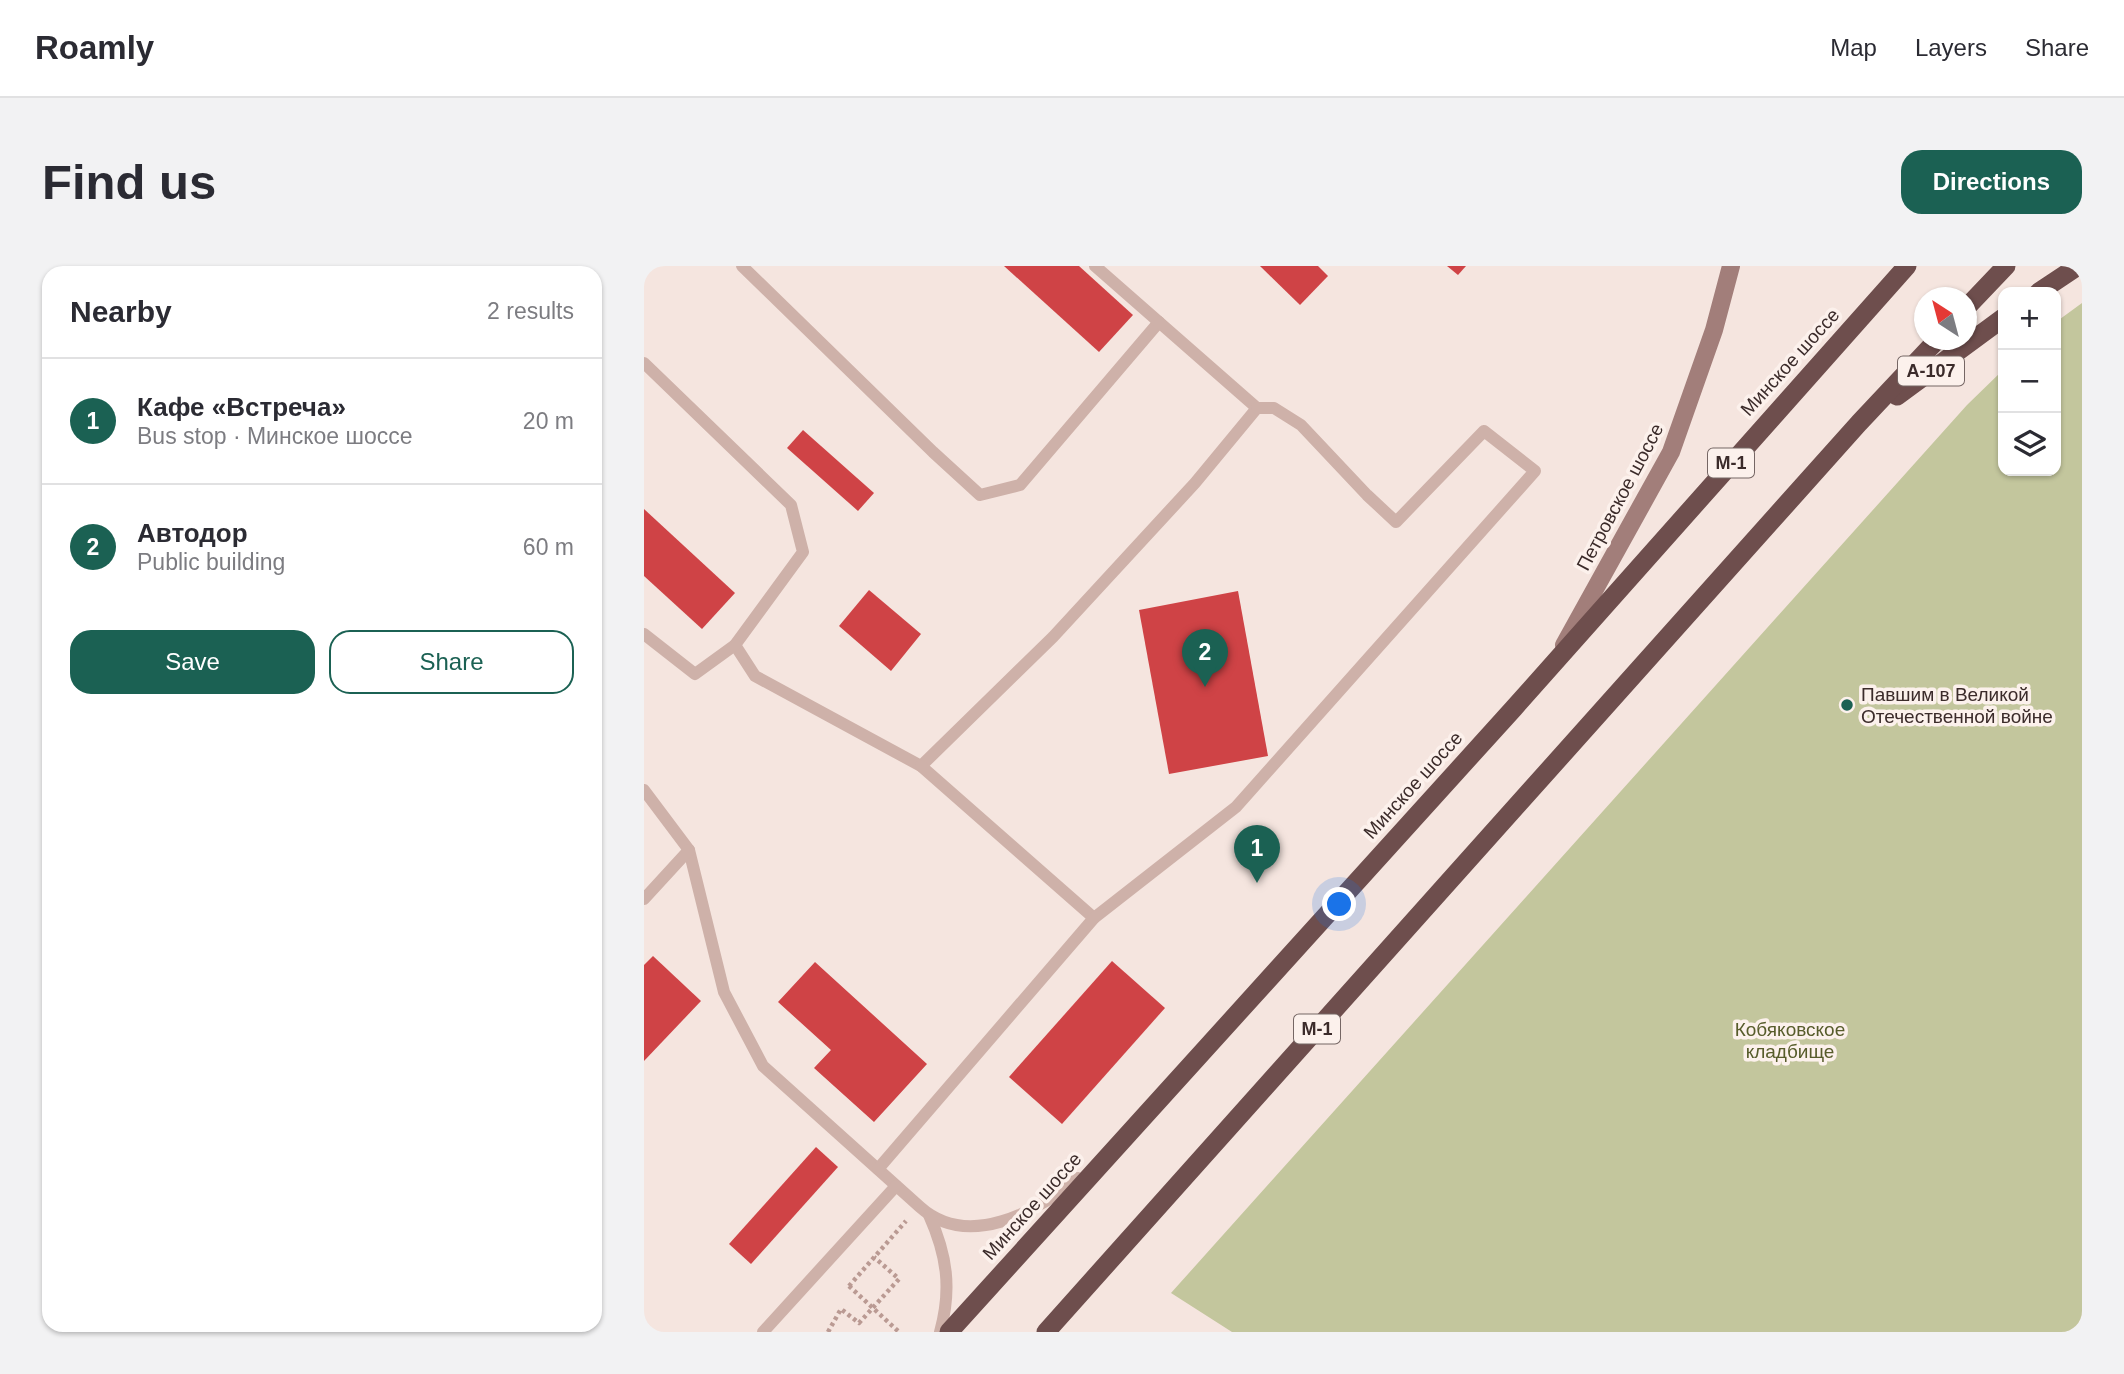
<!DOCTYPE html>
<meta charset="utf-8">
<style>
body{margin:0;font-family:Helvetica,sans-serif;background:#f2f2f3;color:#2b2b33}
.controls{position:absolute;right:21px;top:21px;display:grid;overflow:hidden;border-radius:14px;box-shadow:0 2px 5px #0004}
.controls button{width:63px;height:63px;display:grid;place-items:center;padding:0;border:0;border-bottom:2px solid #e1e1e2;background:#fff;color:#2b2b33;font:35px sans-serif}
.compass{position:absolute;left:1270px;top:21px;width:63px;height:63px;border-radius:50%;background:#fff;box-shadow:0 2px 5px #0004;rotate:324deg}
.you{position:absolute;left:696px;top:639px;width:24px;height:24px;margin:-18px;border:5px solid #fff;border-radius:50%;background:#1a73e8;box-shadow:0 0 0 10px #1a73e833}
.badge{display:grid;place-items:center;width:46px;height:46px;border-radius:50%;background:#1b6153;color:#fff;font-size:23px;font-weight:700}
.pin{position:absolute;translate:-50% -58px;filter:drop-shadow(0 2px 4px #0008)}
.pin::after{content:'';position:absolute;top:37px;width:24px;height:21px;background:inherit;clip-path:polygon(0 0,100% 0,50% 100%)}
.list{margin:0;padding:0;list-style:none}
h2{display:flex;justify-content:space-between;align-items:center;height:91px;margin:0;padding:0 28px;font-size:30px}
h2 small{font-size:23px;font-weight:400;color:#7c7c81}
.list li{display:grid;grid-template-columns:46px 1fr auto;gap:21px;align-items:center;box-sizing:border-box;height:126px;padding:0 28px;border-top:2px solid #e1e1e2}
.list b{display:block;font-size:26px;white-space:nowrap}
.list p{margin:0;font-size:23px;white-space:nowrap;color:#7c7c81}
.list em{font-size:23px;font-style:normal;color:#7c7c81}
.actions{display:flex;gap:14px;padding:21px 28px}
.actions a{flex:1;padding:16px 0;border:2px solid #1b6153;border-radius:21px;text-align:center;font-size:24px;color:#1b6153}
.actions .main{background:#1b6153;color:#fff}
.icon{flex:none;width:38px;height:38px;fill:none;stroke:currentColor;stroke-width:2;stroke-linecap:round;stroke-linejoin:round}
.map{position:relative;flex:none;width:1438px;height:1066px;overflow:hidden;border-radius:21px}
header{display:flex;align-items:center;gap:42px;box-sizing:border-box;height:98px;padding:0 35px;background:#fff;border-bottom:2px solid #e1e1e2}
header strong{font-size:33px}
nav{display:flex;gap:38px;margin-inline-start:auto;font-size:24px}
.intro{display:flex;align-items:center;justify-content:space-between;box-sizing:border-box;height:168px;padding:0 42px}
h1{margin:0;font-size:49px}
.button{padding:18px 32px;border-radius:21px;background:#1b6153;color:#fff;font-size:24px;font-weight:700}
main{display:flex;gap:42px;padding:0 42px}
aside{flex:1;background:#fff;border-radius:21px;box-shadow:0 2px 5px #0004}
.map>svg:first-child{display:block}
.green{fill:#c3c69d}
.building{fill:#cf4346}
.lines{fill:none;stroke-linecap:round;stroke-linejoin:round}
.path{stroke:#ba9a93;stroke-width:4.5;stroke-dasharray:3.5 3.5;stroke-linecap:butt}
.service{stroke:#ceb1a9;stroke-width:12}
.secondary{stroke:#a27e7a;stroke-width:18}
.trunk{stroke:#6e4e4d;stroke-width:19}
.path-bridge{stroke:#ba9a93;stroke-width:4.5;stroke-dasharray:3.5 3.5;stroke-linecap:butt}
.poi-dot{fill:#1b6153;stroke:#fcf1ec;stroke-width:2.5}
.labels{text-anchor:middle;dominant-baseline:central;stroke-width:7;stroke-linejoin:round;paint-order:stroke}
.shield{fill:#fcf1ec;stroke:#756664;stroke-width:2}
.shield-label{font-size:18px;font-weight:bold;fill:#3b2b2a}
.street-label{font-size:19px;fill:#3b2b2a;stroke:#fcf1ec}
.poi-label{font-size:19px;fill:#3b2b2a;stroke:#fcf1ec;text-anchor:start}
.park-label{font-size:19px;fill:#575c2b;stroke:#fcf1ec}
</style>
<header>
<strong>Roamly</strong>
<nav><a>Map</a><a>Layers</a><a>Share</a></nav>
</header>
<div class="intro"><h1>Find us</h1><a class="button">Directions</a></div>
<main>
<aside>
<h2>Nearby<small>2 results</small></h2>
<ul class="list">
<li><span class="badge">1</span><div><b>Кафе «Встреча»</b><p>Bus stop · Минское шоссе</p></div><em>20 m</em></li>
<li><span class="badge">2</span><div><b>Автодор</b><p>Public building</p></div><em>60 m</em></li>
</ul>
<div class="actions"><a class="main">Save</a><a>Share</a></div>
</aside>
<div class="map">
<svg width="1438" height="1066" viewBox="0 0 1438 1066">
<rect width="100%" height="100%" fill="#f5e5df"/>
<polygon class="green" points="1438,37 1438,1066 588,1066 527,1027 1323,139 1359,104 1359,205 1412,205 1412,56"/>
<g class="building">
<polygon points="360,0 435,0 489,49 455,86"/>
<polygon points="616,0 674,0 684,10 656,39"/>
<polygon points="803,0 822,0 814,9"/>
<polygon points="159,164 230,227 214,245 143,182"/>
<polygon points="0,243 91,327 58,363 0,310"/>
<polygon points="225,324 277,368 247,405 195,360"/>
<polygon points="594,325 624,490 525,508 495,344"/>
<polygon points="9,690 57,735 0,795 0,699"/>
<polygon points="468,695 521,742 418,858 365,811"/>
<polygon points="171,696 283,798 230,856 170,802 187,784 134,736"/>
<polygon points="172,881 194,901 107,998 85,978"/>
</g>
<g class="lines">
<g class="path">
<polyline points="205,1020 262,955"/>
<polyline points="184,1066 197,1043 215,1057 255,1013 230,991"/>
</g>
<g class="service">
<polyline points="98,0 289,186 336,229 376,219 515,56"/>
<polyline points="0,97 147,239 159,286 91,379 111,410 277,500 409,371 551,217 613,142 451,0"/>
<polyline points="0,368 51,408 91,379"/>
<polyline points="277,500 450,652"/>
<path d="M0,524L45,584L80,726L119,800L276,941C324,984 393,946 434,912"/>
<polyline points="0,633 45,584"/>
<polyline points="234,903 450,652 592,541 891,205 840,165 752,256 723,229 657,159 630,142 613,142"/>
<path d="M285,949C303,989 308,1023 296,1066"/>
<polyline points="119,1066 252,920"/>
</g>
<polyline class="secondary" points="920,379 1027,186 1070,64 1087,0"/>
<g class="trunk">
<polyline points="1395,26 1434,0"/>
<polyline points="1322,42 1362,0"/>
<polyline points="1253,130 1359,52"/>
<polyline points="305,1066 870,442 1263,0"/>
<polyline points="402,1066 1215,157 1293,74"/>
</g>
<polyline class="path-bridge" points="205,1020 255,1066"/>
</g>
<circle class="poi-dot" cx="1203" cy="439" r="7"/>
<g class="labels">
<g class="shield">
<rect x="1254" y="90.5" width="66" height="29" rx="5"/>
<rect x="1064" y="182.5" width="46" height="29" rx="5"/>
<rect x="650" y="748.5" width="46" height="29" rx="5"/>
</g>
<g class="shield-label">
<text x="1287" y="105">А-107</text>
<text x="1087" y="197">М-1</text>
<text x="673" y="763">М-1</text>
</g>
<g class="street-label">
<text transform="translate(1146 96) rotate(-48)">Минское шоссе</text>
<text transform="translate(976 231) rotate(-62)">Петровское шоссе</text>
<text transform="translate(769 519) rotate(-48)">Минское шоссе</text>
<text transform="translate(388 940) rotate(-48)">Минское шоссе</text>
</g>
<g class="poi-label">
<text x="1217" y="428">Павшим в Великой<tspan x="1217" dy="22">Отечественной войне</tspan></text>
</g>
<g class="park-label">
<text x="1146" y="763">Кобяковское<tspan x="1146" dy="22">кладбище</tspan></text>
</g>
</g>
</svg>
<div class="controls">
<button>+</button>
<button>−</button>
<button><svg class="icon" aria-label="layers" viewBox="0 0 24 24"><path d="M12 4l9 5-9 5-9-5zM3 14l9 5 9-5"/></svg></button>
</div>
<svg class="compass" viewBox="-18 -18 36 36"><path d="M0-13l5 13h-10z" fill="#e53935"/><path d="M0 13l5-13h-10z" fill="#7c7c81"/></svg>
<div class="you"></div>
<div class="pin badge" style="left:613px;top:617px">1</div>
<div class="pin badge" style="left:561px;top:421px">2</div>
</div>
</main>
